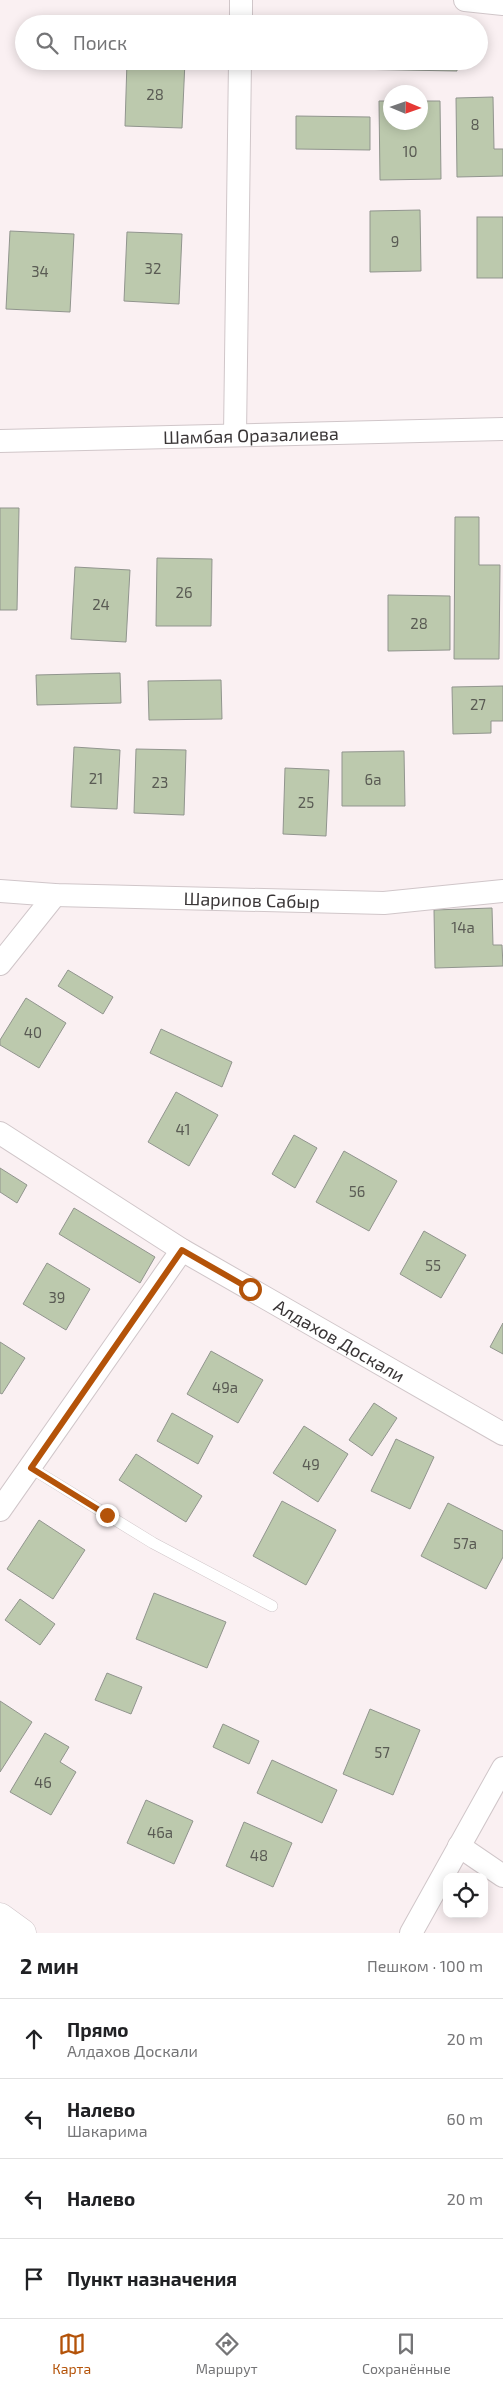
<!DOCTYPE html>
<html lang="ru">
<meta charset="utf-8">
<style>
body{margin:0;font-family:"Exo 2",sans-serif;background:#f6f6f6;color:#202124}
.controls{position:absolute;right:15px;bottom:15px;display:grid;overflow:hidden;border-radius:10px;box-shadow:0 2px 12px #0003}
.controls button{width:45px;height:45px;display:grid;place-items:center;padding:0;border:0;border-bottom:1px solid #e0e0e0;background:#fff;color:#202124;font:25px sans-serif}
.compass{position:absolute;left:383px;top:85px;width:45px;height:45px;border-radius:50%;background:#fff;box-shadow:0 2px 12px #0003;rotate:92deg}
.stop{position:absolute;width:15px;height:15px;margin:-11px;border:4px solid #b45309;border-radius:50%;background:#fff}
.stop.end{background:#b45309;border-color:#fff;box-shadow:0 1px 5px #0008}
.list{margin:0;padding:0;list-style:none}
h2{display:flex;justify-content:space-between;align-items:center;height:65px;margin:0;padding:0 20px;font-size:21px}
h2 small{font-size:16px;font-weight:400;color:#757577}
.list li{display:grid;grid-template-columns:32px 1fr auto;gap:15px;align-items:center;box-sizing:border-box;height:80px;padding:0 20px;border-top:1px solid #e0e0e0}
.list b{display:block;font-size:19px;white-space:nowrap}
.list p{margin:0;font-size:16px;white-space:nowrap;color:#757577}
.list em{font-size:16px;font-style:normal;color:#757577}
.icon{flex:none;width:28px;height:28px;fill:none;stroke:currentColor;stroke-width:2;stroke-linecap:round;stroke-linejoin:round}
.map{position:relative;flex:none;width:503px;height:1933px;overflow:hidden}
.search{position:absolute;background:#fff;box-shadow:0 2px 12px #0003;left:15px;right:15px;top:15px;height:55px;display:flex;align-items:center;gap:12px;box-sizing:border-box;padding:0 18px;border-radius:28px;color:#757577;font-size:19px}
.sheet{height:385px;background:#fff}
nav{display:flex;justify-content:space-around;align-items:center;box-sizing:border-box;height:70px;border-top:1px solid #e0e0e0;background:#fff;font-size:14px;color:#757577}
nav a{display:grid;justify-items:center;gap:2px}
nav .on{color:#b45309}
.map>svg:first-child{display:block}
.building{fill:#bcc9ad;stroke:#91958e}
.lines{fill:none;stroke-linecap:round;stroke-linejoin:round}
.lane-casing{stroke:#d0c6c9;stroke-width:12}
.street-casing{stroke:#d0c6c9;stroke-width:24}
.highway-casing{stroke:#d0c6c9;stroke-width:29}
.lane{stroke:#fff;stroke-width:11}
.street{stroke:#fff;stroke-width:22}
.highway{stroke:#fff;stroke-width:28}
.route{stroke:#b45309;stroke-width:6}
.labels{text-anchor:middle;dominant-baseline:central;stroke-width:4;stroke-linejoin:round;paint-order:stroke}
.number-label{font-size:15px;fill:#5a5b54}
.street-label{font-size:18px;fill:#3a3637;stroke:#fff}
</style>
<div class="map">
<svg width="503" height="1933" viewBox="0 0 503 1933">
<rect width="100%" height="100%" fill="#faf0f2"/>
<g class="building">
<polygon points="127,61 185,61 182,128 125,126"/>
<polygon points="347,61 457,61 457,71 347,69"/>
<polygon points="493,97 494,149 503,149 503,176 457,177 456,98"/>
<polygon points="379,101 390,101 390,122 420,122 420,101 440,101 441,179 380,180"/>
<polygon points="296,116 370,117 370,150 296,149"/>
<polygon points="420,210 421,271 370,272 370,211"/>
<rect x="477" y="217" width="26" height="61"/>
<polygon points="10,231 74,234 70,312 6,309"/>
<polygon points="127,232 182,234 179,304 124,301"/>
<polygon points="0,508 19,508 17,610 0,610"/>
<polygon points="455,517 479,517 479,565 500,565 499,659 454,659"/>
<polygon points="157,558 212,559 211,626 156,626"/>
<polygon points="75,567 130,570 126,642 71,639"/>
<polygon points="388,595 450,596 450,650 388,651"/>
<polygon points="120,673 121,703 37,705 36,675"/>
<polygon points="221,680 222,719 149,720 148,681"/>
<polygon points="503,686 503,721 491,721 491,733 453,734 452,687"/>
<polygon points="74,747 120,750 117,809 71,807"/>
<polygon points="136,749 186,750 184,815 134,813"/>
<polygon points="404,751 405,806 342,806 342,752"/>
<polygon points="285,768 329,770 326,836 283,834"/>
<polygon points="492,908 493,945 502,945 503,966 435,968 434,910"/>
<polygon points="68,970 113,997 103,1014 58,986"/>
<polygon points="26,998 66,1023 39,1068 0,1045 0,1040"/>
<polygon points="161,1029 232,1062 222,1087 150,1053"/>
<polygon points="176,1092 218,1115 189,1166 148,1142"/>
<polygon points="294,1135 317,1148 295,1188 272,1174"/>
<polygon points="344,1151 397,1181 369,1231 316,1202"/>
<polygon points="0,1168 27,1185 17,1203 0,1192"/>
<polygon points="74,1208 155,1257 140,1283 59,1234"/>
<polygon points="424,1231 466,1255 441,1298 400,1274"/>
<polygon points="47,1263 90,1289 66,1330 23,1304"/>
<polygon points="503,1323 503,1354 490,1347"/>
<polygon points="0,1342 25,1358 2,1394 0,1393"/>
<polygon points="211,1351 263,1380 238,1423 187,1394"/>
<polygon points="374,1403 397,1418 372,1456 349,1440"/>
<polygon points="172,1413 213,1436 198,1464 157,1441"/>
<polygon points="304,1426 348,1454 318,1502 273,1473"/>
<polygon points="396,1439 434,1457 410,1509 371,1491"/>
<polygon points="136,1454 202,1496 186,1522 119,1480"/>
<polygon points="282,1501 336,1530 306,1585 253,1556"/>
<polygon points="448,1503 503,1531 503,1557 486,1589 421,1556"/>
<polygon points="39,1520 85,1550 53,1599 7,1569"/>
<polygon points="154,1593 226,1622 207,1668 136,1639"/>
<polygon points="20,1599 55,1624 40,1645 5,1620"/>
<polygon points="107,1673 142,1687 131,1714 95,1700"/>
<polygon points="0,1701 32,1722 0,1772"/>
<polygon points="370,1709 420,1730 393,1795 343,1774"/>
<polygon points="223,1724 259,1741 249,1764 213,1747"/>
<polygon points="45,1733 69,1747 60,1762 76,1772 51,1815 10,1792"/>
<polygon points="272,1760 337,1790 322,1823 257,1793"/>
<polygon points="146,1800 193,1821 174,1864 127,1843"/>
<polygon points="244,1822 292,1843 273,1887 226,1866"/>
</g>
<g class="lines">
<defs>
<polyline id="lane" points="31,1468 153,1543 272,1606"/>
<g id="street">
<polyline points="465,0 503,4"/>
<polyline points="241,24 241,0"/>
<polyline points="235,435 240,61"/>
<path id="s1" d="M0,441L503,429"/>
<path id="s2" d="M0,891L55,895L384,903L503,891"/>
<polyline points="0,964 55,895"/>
<path id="s3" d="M0,1133L182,1250L503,1434"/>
<polyline points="0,1510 182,1250"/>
<polyline points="459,1846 503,1876"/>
<polyline points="411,1933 503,1768"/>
</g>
<polyline id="highway" points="0,1917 22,1933"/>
</defs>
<use href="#lane" class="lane-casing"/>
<use href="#street" class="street-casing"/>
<use href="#highway" class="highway-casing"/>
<use href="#lane" class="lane"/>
<use href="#street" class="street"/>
<use href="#highway" class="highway"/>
</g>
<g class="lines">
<polyline class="route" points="107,1515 31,1468 182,1250 250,1289"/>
</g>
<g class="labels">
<g class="number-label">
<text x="155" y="94">28</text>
<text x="475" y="124">8</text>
<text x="410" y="151">10</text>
<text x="395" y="241">9</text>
<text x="153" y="268">32</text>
<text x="40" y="271">34</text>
<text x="184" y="592">26</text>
<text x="101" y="604">24</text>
<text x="419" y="623">28</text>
<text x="478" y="704">27</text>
<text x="96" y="778">21</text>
<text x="373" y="779">6а</text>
<text x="160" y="782">23</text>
<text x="306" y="802">25</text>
<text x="463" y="927">14а</text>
<text x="33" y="1032">40</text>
<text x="183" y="1129">41</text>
<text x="357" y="1191">56</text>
<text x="433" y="1265">55</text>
<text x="57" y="1297">39</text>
<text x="225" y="1387">49а</text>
<text x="311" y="1464">49</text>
<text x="465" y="1543">57а</text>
<text x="382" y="1752">57</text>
<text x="43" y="1782">46</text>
<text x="160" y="1832">46а</text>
<text x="259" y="1855">48</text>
</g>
<g class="street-label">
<text stroke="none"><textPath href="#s1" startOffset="251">Шамбая Оразалиева</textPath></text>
<text stroke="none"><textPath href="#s2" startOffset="252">Шарипов Сабыр</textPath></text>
<text stroke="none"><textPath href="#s3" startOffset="398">Алдахов Доскали</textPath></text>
</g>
</g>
</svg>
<div class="controls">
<button><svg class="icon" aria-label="locate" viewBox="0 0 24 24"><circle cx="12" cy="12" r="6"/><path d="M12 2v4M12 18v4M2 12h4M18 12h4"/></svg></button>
</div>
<svg class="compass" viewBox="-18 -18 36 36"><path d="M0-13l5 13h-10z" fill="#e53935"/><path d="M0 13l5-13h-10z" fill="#757577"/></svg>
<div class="stop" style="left:250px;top:1289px"></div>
<div class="stop end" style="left:107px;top:1515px"></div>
<div class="search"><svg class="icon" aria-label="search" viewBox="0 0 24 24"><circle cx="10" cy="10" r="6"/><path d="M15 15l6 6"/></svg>Поиск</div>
</div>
<section class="sheet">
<h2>2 мин<small>Пешком · 100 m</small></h2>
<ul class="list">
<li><svg class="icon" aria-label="ahead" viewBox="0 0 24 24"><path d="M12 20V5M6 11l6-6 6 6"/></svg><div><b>Прямо</b><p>Алдахов Доскали</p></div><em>20 m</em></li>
<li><svg class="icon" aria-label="left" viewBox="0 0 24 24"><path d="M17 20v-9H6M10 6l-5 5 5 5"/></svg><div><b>Налево</b><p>Шакарима</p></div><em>60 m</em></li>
<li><svg class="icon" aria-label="left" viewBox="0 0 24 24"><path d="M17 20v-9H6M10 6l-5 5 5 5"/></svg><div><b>Налево</b></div><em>20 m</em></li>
<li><svg class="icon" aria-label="arrive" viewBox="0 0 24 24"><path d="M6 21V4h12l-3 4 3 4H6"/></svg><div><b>Пункт назначения</b></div></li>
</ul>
</section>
<nav>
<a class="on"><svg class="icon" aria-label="map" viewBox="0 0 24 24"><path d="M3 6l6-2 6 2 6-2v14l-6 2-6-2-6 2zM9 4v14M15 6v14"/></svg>Карта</a>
<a><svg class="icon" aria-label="directions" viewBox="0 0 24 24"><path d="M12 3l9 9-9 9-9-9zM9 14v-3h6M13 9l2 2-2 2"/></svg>Маршрут</a>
<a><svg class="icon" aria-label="saved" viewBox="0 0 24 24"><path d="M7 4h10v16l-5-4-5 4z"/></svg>Сохранённые</a>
</nav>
